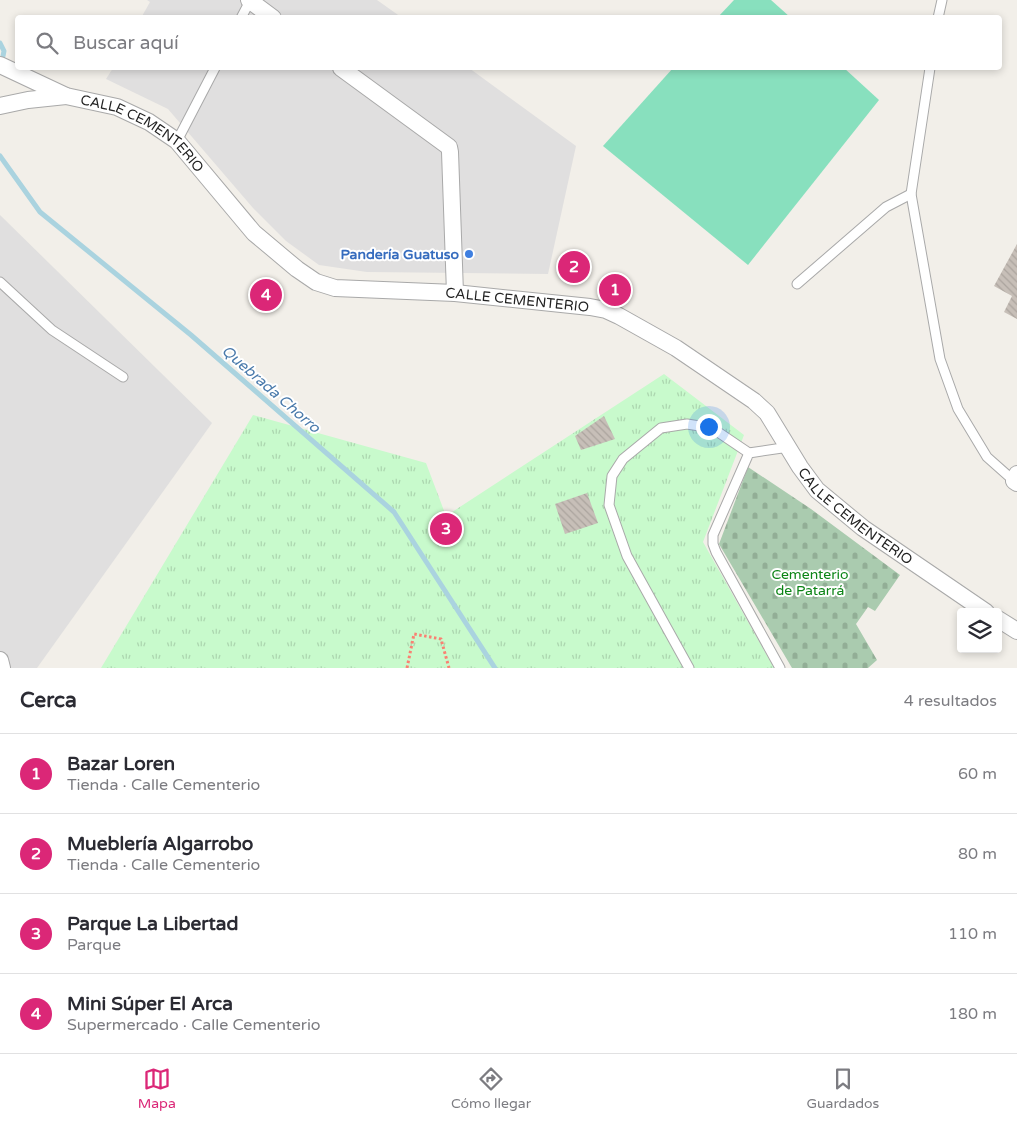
<!DOCTYPE html>
<html lang="es">
<meta charset="utf-8">
<style>
body{margin:0;font-family:"Varela Round",sans-serif;background:#f7f7f7;color:#2b2b33}
.controls{position:absolute;right:15px;bottom:15px;display:grid;overflow:hidden;border-radius:5px;box-shadow:0 2px 8px #0003}
.controls button{width:45px;height:45px;display:grid;place-items:center;padding:0;border:0;border-bottom:1px solid #e1e1e2;background:#fff;color:#2b2b33;font:25px sans-serif}
.you{position:absolute;left:708px;top:426px;width:18px;height:18px;margin:-12px;border:4px solid #fff;border-radius:50%;background:#1a73e8;box-shadow:0 0 0 8px #1a73e833}
.badge{display:grid;place-items:center;width:32px;height:32px;border-radius:50%;background:#db2777;color:#fff;font-size:16px;font-weight:700}
.pin{position:absolute;translate:-50% -50%;border:2px solid #fff;box-shadow:0 1px 5px #0006}
.list{margin:0;padding:0;list-style:none}
h2{display:flex;justify-content:space-between;align-items:center;height:65px;margin:0;padding:0 20px;font-size:21px}
h2 small{font-size:16px;font-weight:400;color:#7c7c81}
.list li{display:grid;grid-template-columns:32px 1fr auto;gap:15px;align-items:center;box-sizing:border-box;height:80px;padding:0 20px;border-top:1px solid #e1e1e2}
.list b{display:block;font-size:19px;white-space:nowrap}
.list p{margin:0;font-size:16px;white-space:nowrap;color:#7c7c81}
.list em{font-size:16px;font-style:normal;color:#7c7c81}
.icon{flex:none;width:28px;height:28px;fill:none;stroke:currentColor;stroke-width:2;stroke-linecap:round;stroke-linejoin:round}
.map{position:relative;flex:none;width:1017px;height:668px;overflow:hidden}
.search{position:absolute;background:#fff;box-shadow:0 2px 8px #0003;left:15px;right:15px;top:15px;height:55px;display:flex;align-items:center;gap:12px;box-sizing:border-box;padding:0 18px;border-radius:5px;color:#7c7c81;font-size:19px}
.sheet{height:385px;background:#fff}
nav{display:flex;justify-content:space-around;align-items:center;box-sizing:border-box;height:70px;border-top:1px solid #e1e1e2;background:#fff;font-size:14px;color:#7c7c81}
nav a{display:grid;justify-items:center;gap:2px}
nav .on{color:#db2777}
.map>svg:first-child{display:block}
.residential{fill:#e0dfdf}
.cemetery{fill:url(#cemetery-stones)}
.park{fill:url(#park-tufts)}
.pitch{fill:#88e0be}
.lines{fill:none;stroke-linecap:round;stroke-linejoin:round}
.stream{stroke:#aad3df;stroke-width:5}
.building{fill:url(#building-back-hatch)}
.service-casing{stroke:#a9a9a9;stroke-width:11}
.minor-casing{stroke:#a9a9a9;stroke-width:18}
.path{stroke:#fa8072;stroke-width:3;stroke-dasharray:2.5 2.5;stroke-linecap:butt}
.service{stroke:#fff;stroke-width:9}
.minor{stroke:#fff;stroke-width:16}
.shop-dot{fill:#3f7fe0;stroke:#fff;stroke-width:2}
.labels{text-anchor:middle;dominant-baseline:central;stroke-width:4;stroke-linejoin:round;paint-order:stroke}
.street-label{font-size:14px;fill:#222;stroke:#fff}
.shop-label{font-size:14px;font-weight:bold;fill:#366cbe;stroke:#fff;text-anchor:end}
.park-label{font-size:14px;fill:#0c8416;stroke:#fff}
.water-label{font-size:15px;font-style:italic;fill:#4a7aab;stroke:#fff}
</style>
<div class="map">
<svg width="1017" height="668" viewBox="0 0 1017 668">
<defs>
<pattern id="cemetery-stones" width="16" height="16" patternUnits="userSpaceOnUse" patternTransform="scale(1.25)"><rect width="16" height="16" fill="#aacbaf"/><path d="M2 7V4a2 2 0 0 1 4 0v3zM10 15v-3a2 2 0 0 1 4 0v3z" fill="#92ae96"/></pattern>
<pattern id="park-tufts" width="24" height="20" patternUnits="userSpaceOnUse" patternTransform="scale(1.25)"><rect width="24" height="20" fill="#c8facc"/><path d="M3 7l-1-3M5 7V3M7 7l1-3M15 17l-1-3M17 17v-4M19 17l1-3" fill="none" stroke="#acd6af"/></pattern>
<pattern id="building-back-hatch" width="6" height="6" patternUnits="userSpaceOnUse" patternTransform="scale(1.25)"><rect width="6" height="6" fill="#c7bfb8"/><path d="M-1 5l2 2M0 0l6 6M5-1l2 2" fill="none" stroke="#aba49e"/></pattern>
</defs>
<rect width="100%" height="100%" fill="#f2efe9"/>
<g class="residential">
<polygon points="147,0 377,0 401,17 141,18 150,2"/>
<polygon points="113,68 469,68 576,146 548,274 367,272 319,265 286,241 253,208 168,109 106,79"/>
<polygon points="0,215 212,423 37,668 0,668"/>
</g>
<polygon class="cemetery" points="748,467 811,509 900,575 875,611 868,607 856,624 877,660 868,668 792,668 719,544"/>
<polygon class="park" points="664,374 744,435 703,542 774,668 101,668 253,415 426,463 446,516"/>
<g class="pitch">
<polygon points="734,0 771,0 790,17 718,17"/>
<polygon points="673,68 844,68 879,100 748,265 603,146"/>
</g>
<g class="lines">
<g class="stream">
<polyline points="0,43 4,51 3,56"/>
<polyline points="0,156 40,212 191,335 394,512 495,668"/>
</g>
</g>
<g class="building">
<polygon points="1017,244 1017,319 1004,312 1012,296 994,286"/>
<polygon points="604,416 615,439 581,450 575,436"/>
<polygon points="587,493 598,523 565,534 555,504"/>
</g>
<g class="lines">
<defs>
<g id="service">
<polyline points="241,18 250,1"/>
<polyline points="938,18 942,0"/>
<polyline points="930,68 911,194 940,359 958,409 987,457 1014,481"/>
<polyline points="177,141 215,68"/>
<polyline points="0,282 52,330 123,377"/>
<polyline points="797,284 886,207 911,194"/>
<polyline points="689,668 627,556 609,505 612,476 623,459 661,428 687,424 712,428 749,453"/>
<polyline points="780,668 716,552 713,544 713,535 749,453 789,447"/>
</g>
<g id="minor">
<polyline points="249,0 273,18"/>
<path id="s1" d="M0,65L66,96L117,107L149,122L177,141L254,233L297,269L316,282L335,288L455,293L590,307L606,310L619,316L676,348L754,401L767,413L800,467L817,490L863,528L986,612"/>
<polyline points="341,68 449,147 450,152 455,293"/>
<polyline points="0,106 28,100 66,96"/>
<polyline points="1017,474 1014,481 1017,483"/>
<polyline points="998,619 1017,631"/>
<polyline points="0,660 2,668"/>
</g>
</defs>
<use href="#service" class="service-casing"/>
<use href="#minor" class="minor-casing"/>
<polyline class="path" points="407,668 414,634 441,639 449,668"/>
<use href="#service" class="service"/>
<use href="#minor" class="minor"/>
</g>
<circle class="shop-dot" cx="469" cy="254" r="5"/>
<g class="labels">
<g class="street-label">
<text stroke="none"><textPath href="#s1" startOffset="160">CALLE CEMENTERIO</textPath></text>
<text stroke="none"><textPath href="#s1" startOffset="596">CALLE CEMENTERIO</textPath></text>
<text stroke="none"><textPath href="#s1" startOffset="1015">CALLE CEMENTERIO</textPath></text>
</g>
<g class="shop-label">
<text x="459" y="254">Pandería Guatuso</text>
</g>
<g class="park-label">
<text x="810" y="574">Cementerio<tspan x="810" dy="16">de Patarrá</tspan></text>
</g>
<g class="water-label">
<text transform="translate(271 389) rotate(41)">Quebrada Chorro</text>
</g>
</g>
</svg>
<div class="controls">
<button><svg class="icon" aria-label="layers" viewBox="0 0 24 24"><path d="M12 4l9 5-9 5-9-5zM3 14l9 5 9-5"/></svg></button>
</div>
<div class="you"></div>
<div class="pin badge" style="left:615px;top:290px">1</div>
<div class="pin badge" style="left:574px;top:267px">2</div>
<div class="pin badge" style="left:446px;top:529px">3</div>
<div class="pin badge" style="left:266px;top:295px">4</div>
<div class="search"><svg class="icon" aria-label="search" viewBox="0 0 24 24"><circle cx="10" cy="10" r="6"/><path d="M15 15l6 6"/></svg>Buscar aquí</div>
</div>
<section class="sheet">
<h2>Cerca<small>4 resultados</small></h2>
<ul class="list">
<li><span class="badge">1</span><div><b>Bazar Loren</b><p>Tienda · Calle Cementerio</p></div><em>60 m</em></li>
<li><span class="badge">2</span><div><b>Mueblería Algarrobo</b><p>Tienda · Calle Cementerio</p></div><em>80 m</em></li>
<li><span class="badge">3</span><div><b>Parque La Libertad</b><p>Parque</p></div><em>110 m</em></li>
<li><span class="badge">4</span><div><b>Mini Súper El Arca</b><p>Supermercado · Calle Cementerio</p></div><em>180 m</em></li>
</ul>
</section>
<nav>
<a class="on"><svg class="icon" aria-label="map" viewBox="0 0 24 24"><path d="M3 6l6-2 6 2 6-2v14l-6 2-6-2-6 2zM9 4v14M15 6v14"/></svg>Mapa</a>
<a><svg class="icon" aria-label="directions" viewBox="0 0 24 24"><path d="M12 3l9 9-9 9-9-9zM9 14v-3h6M13 9l2 2-2 2"/></svg>Cómo llegar</a>
<a><svg class="icon" aria-label="saved" viewBox="0 0 24 24"><path d="M7 4h10v16l-5-4-5 4z"/></svg>Guardados</a>
</nav>
